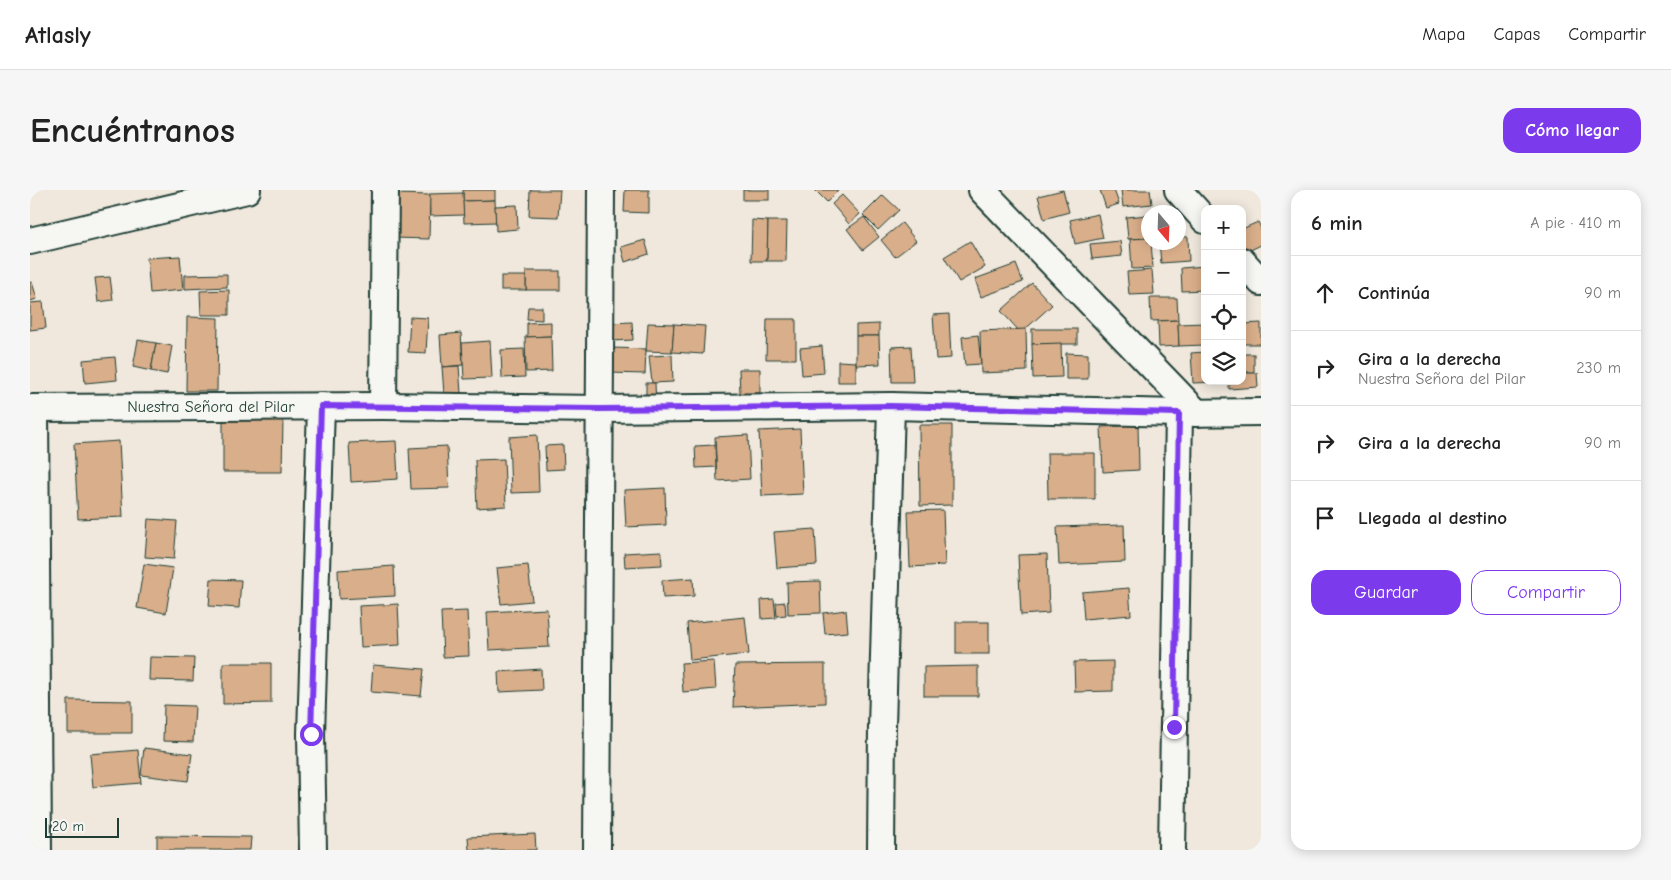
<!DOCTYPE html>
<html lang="es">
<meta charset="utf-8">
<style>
body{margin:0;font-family:"Comic Neue",sans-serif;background:#f6f6f6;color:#222}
.controls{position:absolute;right:15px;top:15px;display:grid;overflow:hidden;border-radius:10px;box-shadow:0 2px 12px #0003}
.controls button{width:45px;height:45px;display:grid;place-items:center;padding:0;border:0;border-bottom:1px solid #e0e0e0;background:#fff;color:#222;font:25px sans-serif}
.compass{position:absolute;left:1111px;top:15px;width:45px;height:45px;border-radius:50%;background:#fff;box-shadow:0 2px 12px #0003;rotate:161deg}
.scale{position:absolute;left:15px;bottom:12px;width:74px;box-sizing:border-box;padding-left:5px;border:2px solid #1f3d34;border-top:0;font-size:14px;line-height:18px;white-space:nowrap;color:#1f3d34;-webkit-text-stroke:4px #f6f6f2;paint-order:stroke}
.stop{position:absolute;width:15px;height:15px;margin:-11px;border:4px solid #7c3aed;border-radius:50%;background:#fff}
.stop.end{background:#7c3aed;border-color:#fff;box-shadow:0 1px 5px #0008}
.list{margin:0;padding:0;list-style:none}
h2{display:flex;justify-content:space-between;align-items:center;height:65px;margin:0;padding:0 20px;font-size:21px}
h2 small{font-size:16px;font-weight:400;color:#767676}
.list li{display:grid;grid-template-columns:32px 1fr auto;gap:15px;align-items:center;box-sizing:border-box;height:75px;padding:0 20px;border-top:1px solid #e0e0e0}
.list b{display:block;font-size:19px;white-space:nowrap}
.list p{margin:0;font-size:16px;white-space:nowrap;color:#767676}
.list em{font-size:16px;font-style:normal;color:#767676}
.actions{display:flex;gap:10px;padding:15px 20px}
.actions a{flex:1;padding:11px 0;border:1px solid #7c3aed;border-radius:15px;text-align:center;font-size:18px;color:#7c3aed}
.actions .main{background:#7c3aed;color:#fff}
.icon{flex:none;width:28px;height:28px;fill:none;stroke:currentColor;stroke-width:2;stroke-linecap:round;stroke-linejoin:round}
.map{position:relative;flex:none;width:1231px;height:660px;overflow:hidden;border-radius:15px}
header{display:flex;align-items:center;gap:30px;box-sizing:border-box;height:70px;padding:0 25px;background:#fff;border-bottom:1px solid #e0e0e0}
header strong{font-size:24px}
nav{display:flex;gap:28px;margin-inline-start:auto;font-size:18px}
.intro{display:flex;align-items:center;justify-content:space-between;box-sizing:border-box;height:120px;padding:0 30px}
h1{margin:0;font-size:35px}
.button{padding:12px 22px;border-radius:15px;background:#7c3aed;color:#fff;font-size:18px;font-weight:700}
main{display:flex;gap:30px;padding:0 30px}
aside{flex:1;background:#fff;border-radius:15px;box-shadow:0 2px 12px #0003}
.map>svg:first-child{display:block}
.building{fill:#d9ae8a;stroke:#1f3d34}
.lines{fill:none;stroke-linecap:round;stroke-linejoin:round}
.minor-casing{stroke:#1f3d34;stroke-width:30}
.minor{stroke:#f6f6f2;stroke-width:26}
.route{stroke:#7c3aed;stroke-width:6}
.labels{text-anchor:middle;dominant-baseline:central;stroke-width:4.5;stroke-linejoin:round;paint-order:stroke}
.street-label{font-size:16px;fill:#1f3d34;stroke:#f6f6f2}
</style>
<header>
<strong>Atlasly</strong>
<nav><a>Mapa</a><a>Capas</a><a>Compartir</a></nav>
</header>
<div class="intro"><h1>Encuéntranos</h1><a class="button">Cómo llegar</a></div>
<main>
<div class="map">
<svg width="1231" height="660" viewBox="0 0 1231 660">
<rect width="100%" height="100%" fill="#f0e8dd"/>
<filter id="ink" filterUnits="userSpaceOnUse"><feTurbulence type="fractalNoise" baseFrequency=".02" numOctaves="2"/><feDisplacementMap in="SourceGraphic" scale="10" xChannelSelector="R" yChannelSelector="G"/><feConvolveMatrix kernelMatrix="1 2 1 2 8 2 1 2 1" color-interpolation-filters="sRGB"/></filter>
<g filter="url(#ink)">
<g class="building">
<polygon points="433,0 465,0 465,10 433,11"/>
<polygon points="500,0 530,0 528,27 499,26"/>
<polygon points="595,0 619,0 619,23 594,22"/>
<rect x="713" y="0" width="26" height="10"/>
<polygon points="785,0 809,0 797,12"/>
<polygon points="1033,0 1039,22 1014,29 1008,6"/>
<polygon points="1070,0 1084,0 1089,14 1076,18"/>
<polygon points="1091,0 1120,0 1122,14 1093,17"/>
<polygon points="433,3 434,25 400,26 399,4"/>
<polygon points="365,4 400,5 399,49 364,48"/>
<polygon points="812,5 830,24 819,34 802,14"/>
<polygon points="853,5 869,20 848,40 833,25"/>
<polygon points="465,10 466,32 434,33 433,11"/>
<polygon points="487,15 488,39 466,41 465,16"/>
<polygon points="1068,24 1073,48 1045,54 1040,30"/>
<polygon points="1118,25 1118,48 1098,49 1096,27"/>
<polygon points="834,27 849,47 833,60 817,39"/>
<polygon points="722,30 738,31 737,71 721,71"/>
<polygon points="738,31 757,31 756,71 737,71"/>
<polygon points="1228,32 1231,38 1231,55 1212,64 1212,39"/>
<polygon points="872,33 886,51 865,67 851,50"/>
<polygon points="1148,47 1158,47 1159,71 1131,73 1129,52 1148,52"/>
<polygon points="1118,48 1118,52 1121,52 1123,78 1102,79 1100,49"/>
<polygon points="615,50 619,64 595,72 591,57"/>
<polygon points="940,51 955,77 929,92 914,67"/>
<polygon points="1090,51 1092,66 1062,69 1060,54"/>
<polygon points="150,66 153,100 120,103 117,68"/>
<polygon points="986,74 993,92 951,107 945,89"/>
<polygon points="1175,76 1175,100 1152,101 1151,78"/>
<polygon points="1122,80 1124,104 1099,105 1097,82"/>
<rect x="496" y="81" width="34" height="19"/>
<polygon points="197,84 197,97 155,99 155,85"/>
<rect x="471" y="86" width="25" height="14"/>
<polygon points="80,87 83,110 68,112 65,88"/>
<polygon points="0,92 2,92 7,109 0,111"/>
<polygon points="1002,93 1022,115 991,143 971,121"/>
<polygon points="199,100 199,125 171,125 170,101"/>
<polygon points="1120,108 1147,108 1148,130 1121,131"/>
<polygon points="13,112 16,138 0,140 0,113"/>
<polygon points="498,117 512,117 512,130 497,129"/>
<polygon points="919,124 921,168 906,169 903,125"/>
<polygon points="157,127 188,128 187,201 156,201"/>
<polygon points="380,127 398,128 396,163 378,162"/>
<polygon points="737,129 766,129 766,169 736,169"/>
<polygon points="1148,130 1149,156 1129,157 1128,131"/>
<polygon points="521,132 521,146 497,147 497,133"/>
<polygon points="602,132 603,150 581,151 580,133"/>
<polygon points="618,133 644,134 642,162 616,161"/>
<polygon points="1175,133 1175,155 1149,156 1148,134"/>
<polygon points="1231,133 1231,154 1212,154 1212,134"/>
<polygon points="644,134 675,136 673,164 642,162"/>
<polygon points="849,134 849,146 826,146 826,135"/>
<polygon points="996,139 997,181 951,183 950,141"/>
<rect x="1002" y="139" width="45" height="15"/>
<polygon points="431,143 433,175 412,177 410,145"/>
<polygon points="948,145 951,174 935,175 932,147"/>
<polygon points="521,146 522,181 496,182 495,147"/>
<polygon points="826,146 849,146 850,174 826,175"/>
<polygon points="108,150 126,153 121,181 103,177"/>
<polygon points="460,151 462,188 434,189 432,153"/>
<polygon points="126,153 142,156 137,184 121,181"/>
<polygon points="1031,153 1032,187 1003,188 1002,154"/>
<polygon points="792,156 794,183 772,185 770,158"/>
<polygon points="881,156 883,192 862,192 861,157"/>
<polygon points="581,158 616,159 615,184 580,183"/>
<polygon points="494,159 495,187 472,188 471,160"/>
<polygon points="1175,162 1175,191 1187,192 1163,193 1161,163"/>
<polygon points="1036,163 1058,164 1058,189 1036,189"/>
<rect x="1212" y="164" width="12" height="18"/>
<polygon points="642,165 643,192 622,193 619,166"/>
<polygon points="85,167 87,190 55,193 53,170"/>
<polygon points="808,171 826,172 826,192 808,192"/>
<polygon points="429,176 431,203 414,204 412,177"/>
<polygon points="709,179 730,179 730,203 710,204"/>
<polygon points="1212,183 1227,183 1228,197 1199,199 1199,191 1212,191"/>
<polygon points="616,193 625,193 626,216 616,216"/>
<polygon points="193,228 253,229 252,282 193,282"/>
<polygon points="889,235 922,235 922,315 890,316"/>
<polygon points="1108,235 1109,280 1073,282 1071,237"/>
<polygon points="770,239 773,304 732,306 729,241"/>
<polygon points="507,245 509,302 481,303 479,247"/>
<polygon points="718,245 720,289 687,291 685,247"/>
<polygon points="89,251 93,327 48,329 44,254"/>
<polygon points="366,251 368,289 321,292 319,253"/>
<polygon points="533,255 534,279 516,280 515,256"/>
<polygon points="685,255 686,277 666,278 665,256"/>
<polygon points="417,256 419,298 381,299 379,258"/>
<polygon points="1017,263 1065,263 1065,309 1018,309"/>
<polygon points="474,269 476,316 447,318 445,270"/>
<polygon points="635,298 636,335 596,337 594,300"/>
<polygon points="913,320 915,375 880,377 878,321"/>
<polygon points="118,329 147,331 144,369 115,367"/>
<polygon points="1094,335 1095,372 1029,375 1027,337"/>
<polygon points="785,339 787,375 747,378 744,342"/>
<polygon points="631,361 632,375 595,377 594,363"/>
<polygon points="1017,364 1019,423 991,425 988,365"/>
<polygon points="114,374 143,378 136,423 107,418"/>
<polygon points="498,375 502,411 471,414 467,378"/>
<polygon points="364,376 365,406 309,409 308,380"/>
<polygon points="663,388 664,406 633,408 632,390"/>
<polygon points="181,389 211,390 209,418 179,416"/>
<polygon points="790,391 791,423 758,424 757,392"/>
<polygon points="1099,398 1101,425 1054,429 1052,402"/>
<polygon points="744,409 746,428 732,429 731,410"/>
<polygon points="755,412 756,425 747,426 746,413"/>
<polygon points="368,414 370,455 331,457 329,416"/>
<polygon points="517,419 519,457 459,460 457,422"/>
<polygon points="816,420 818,442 795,444 793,423"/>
<polygon points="437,421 439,466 413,467 411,422"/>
<polygon points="715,427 719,464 660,470 657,433"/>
<rect x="926" y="432" width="33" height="32"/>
<polygon points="120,467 164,468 163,491 119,490"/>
<polygon points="684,471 686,499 653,502 651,473"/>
<polygon points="1083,471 1083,501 1045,502 1044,472"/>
<polygon points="193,473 241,473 241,513 193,514"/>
<polygon points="795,474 795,513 703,517 705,475"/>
<polygon points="343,475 394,479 391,506 341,502"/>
<polygon points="948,476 948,506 894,506 894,477"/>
<polygon points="511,479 512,500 469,502 468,482"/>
<polygon points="38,510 102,511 102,543 38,543"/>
<polygon points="134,515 165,516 163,552 133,551"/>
<polygon points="114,558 162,564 158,591 111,585"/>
<polygon points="108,560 111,593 63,597 60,564"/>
<polygon points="505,644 506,660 439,660 438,647"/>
<polygon points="127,646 221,647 220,660 127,660"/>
</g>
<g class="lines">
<defs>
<g id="minor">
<polyline points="952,0 1167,223"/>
<polyline points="1148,0 1175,30"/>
<polyline points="0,51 217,0"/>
<polyline points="1212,71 1231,92"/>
<polyline points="353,216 355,0"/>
<polyline points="0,218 353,216 570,219 861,216 1149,223 1231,222"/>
<polyline points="5,218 8,660"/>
<polyline points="283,660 281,544 291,216"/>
<polyline points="567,660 571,0"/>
<polyline points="851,660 852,537 861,216"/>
<polyline points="1142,660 1149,223"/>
</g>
</defs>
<use href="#minor" class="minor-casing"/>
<use href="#minor" class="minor"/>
</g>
</g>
<g class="lines" filter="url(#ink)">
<polyline class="route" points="281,544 291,216 570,219 861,216 1149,223 1144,537"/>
</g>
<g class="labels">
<g class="street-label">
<text x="181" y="217">Nuestra Señora del Pilar</text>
</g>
</g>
</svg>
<div class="controls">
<button>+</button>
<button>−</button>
<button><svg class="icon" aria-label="locate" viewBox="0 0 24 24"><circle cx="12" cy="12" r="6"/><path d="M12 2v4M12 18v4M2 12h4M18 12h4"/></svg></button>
<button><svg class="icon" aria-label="layers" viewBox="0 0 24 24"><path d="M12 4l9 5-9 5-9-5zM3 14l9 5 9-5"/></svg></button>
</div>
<svg class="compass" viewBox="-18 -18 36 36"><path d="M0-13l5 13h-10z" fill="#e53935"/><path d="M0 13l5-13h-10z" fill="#767676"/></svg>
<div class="scale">20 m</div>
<div class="stop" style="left:281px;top:544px"></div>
<div class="stop end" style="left:1144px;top:537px"></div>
</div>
<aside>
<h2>6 min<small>A pie · 410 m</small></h2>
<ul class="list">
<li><svg class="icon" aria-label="ahead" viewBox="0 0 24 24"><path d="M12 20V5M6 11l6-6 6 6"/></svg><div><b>Continúa</b></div><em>90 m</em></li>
<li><svg class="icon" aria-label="right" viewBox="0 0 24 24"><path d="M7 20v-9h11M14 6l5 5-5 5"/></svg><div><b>Gira a la derecha</b><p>Nuestra Señora del Pilar</p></div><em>230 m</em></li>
<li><svg class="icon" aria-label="right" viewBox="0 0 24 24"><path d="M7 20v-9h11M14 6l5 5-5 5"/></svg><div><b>Gira a la derecha</b></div><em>90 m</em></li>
<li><svg class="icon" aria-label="arrive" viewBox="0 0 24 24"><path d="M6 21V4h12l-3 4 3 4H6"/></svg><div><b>Llegada al destino</b></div></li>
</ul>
<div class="actions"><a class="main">Guardar</a><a>Compartir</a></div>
</aside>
</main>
